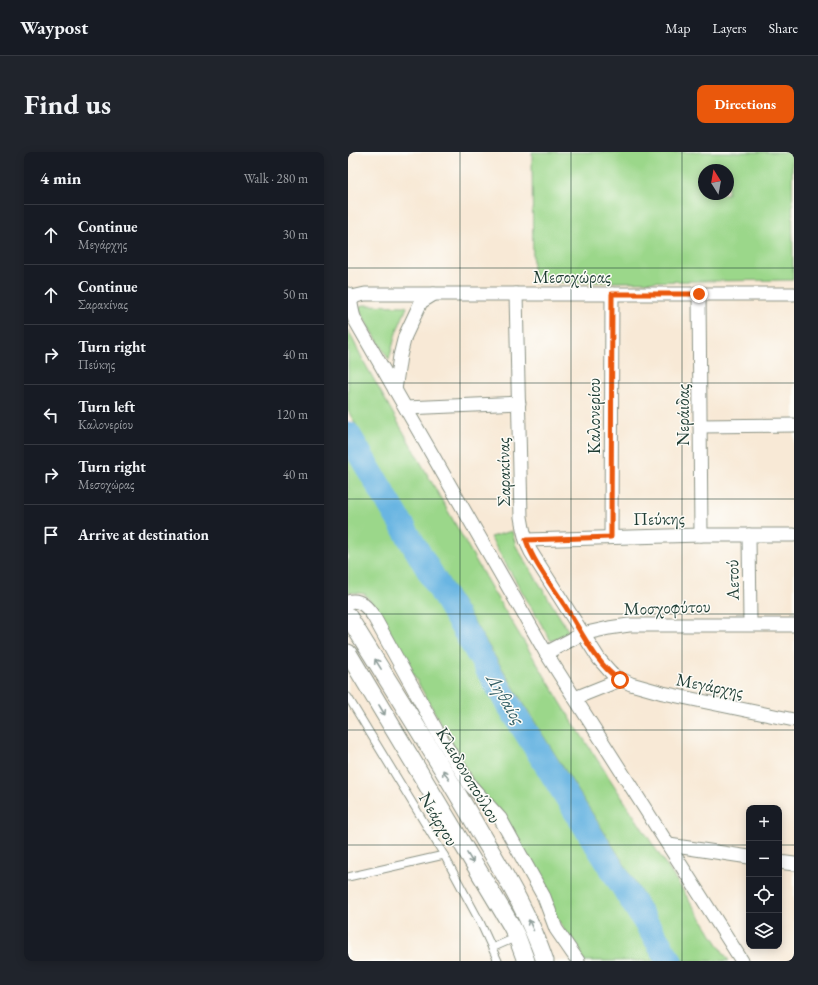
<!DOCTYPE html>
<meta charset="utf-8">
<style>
body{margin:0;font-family:"EB Garamond",serif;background:#20242c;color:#f1f3f6}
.controls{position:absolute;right:12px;bottom:12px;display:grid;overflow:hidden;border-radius:8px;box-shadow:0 2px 10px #0003}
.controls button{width:36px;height:36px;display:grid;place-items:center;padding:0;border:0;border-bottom:1px solid #363941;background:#171b24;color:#f1f3f6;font:20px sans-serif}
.compass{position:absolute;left:350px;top:12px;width:36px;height:36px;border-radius:50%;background:#171b24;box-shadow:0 2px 10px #0003;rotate:349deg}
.stop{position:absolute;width:12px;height:12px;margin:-9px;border:3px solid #ea580c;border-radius:50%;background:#fff}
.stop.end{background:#ea580c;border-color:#fff;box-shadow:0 1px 4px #0008}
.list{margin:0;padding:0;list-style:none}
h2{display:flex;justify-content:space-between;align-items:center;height:52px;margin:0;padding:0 16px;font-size:17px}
h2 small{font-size:13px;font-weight:400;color:#9ea1a6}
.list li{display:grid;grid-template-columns:26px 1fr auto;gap:12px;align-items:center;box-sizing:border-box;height:60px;padding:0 16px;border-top:1px solid #363941}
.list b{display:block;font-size:15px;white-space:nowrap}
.list p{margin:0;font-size:13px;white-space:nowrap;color:#9ea1a6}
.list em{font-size:13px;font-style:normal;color:#9ea1a6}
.icon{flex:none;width:22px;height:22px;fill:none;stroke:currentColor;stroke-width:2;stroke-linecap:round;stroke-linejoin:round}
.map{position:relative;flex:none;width:446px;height:809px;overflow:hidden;border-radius:8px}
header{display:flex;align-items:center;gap:24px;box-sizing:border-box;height:56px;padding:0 20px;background:#171b24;border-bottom:1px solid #363941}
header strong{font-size:19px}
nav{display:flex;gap:22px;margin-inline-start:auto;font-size:14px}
.intro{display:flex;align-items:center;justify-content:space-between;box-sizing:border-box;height:96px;padding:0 24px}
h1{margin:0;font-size:28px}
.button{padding:10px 18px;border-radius:8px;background:#ea580c;color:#fff;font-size:14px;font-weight:700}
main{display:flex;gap:24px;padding:0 24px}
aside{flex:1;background:#171b24;border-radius:8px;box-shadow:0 2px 10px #0003}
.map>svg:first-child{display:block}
.green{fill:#9bd78a;stroke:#5d8a5f;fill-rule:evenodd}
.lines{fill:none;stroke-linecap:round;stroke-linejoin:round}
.river{stroke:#69b5e2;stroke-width:25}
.service-casing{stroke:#8c9385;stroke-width:9}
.minor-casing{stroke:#8c9385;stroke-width:15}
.tertiary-casing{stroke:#8c9385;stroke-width:19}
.service{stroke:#fff;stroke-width:7}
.minor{stroke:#fff;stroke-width:13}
.tertiary{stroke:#fff;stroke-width:17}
.oneway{stroke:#8f9e9a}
.route{stroke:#ea580c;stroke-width:5}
.grid{fill:none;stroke:#1f3d34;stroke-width:1;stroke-opacity:0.55}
.labels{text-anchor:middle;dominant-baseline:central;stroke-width:3;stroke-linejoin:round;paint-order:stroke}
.street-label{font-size:18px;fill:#1f3d34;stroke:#fdfcf7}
.water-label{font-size:19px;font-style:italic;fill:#356168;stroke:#fdfcf7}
</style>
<header>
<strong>Waypost</strong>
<nav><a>Map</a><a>Layers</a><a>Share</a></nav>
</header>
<div class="intro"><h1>Find us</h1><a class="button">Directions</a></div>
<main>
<aside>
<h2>4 min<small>Walk · 280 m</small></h2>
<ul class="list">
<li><svg class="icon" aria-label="ahead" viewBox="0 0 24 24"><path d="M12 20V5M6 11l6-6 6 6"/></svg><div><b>Continue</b><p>Μεγάρχης</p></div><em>30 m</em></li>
<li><svg class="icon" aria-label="ahead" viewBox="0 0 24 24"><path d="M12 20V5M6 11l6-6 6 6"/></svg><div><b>Continue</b><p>Σαρακίνας</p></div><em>50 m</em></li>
<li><svg class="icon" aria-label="right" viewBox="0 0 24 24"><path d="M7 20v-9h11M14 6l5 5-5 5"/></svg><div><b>Turn right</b><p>Πεύκης</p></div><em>40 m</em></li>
<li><svg class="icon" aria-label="left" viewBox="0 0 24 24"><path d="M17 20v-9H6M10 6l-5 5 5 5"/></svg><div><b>Turn left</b><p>Καλονερίου</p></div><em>120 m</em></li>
<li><svg class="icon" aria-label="right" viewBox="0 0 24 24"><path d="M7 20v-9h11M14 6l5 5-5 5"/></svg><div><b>Turn right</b><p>Μεσοχώρας</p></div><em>40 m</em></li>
<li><svg class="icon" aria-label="arrive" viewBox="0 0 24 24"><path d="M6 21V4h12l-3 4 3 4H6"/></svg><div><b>Arrive at destination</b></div></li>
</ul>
</aside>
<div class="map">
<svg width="446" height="809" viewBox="0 0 446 809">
<rect width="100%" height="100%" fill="#fdfcf7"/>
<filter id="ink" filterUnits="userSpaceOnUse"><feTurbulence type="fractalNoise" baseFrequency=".025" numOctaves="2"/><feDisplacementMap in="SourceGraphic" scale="8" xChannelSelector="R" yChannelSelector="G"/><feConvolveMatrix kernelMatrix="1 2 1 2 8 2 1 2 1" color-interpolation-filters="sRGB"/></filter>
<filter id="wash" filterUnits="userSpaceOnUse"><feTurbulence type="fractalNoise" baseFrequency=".012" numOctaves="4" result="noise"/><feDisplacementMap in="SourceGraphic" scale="16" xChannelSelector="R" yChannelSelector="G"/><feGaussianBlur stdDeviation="0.9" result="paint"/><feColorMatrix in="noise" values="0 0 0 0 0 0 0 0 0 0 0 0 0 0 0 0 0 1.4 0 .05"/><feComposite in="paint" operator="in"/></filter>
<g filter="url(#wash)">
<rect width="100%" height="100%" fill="#f8e9d6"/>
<g class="green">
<path d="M184,0H444L445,128L185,131ZM356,18H380V42H356Z"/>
<polygon points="15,153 57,154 59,155 48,181 41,208 11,157 12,154"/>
<polygon points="0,178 16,210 145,439 224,569 381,809 335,809 270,702 193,580 61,363 0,259"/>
<polygon points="0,303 189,618 308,809 235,809 124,627 36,470 17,442 0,440"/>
<polygon points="164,379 168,394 221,480 203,489 142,385"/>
</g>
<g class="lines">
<polyline class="river" points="0,282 159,550 322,809"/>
</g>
</g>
<g filter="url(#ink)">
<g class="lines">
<defs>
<g id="service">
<polyline points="0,545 96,703 132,770 150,809"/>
<polyline points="0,725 96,703"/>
<polyline points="144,796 169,785"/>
</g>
<g id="minor">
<path d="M0,142C4,150 3,159 7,168L198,501L394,809"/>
<path d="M168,142L173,365C175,378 177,389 183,400L251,507L266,524L283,532L315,541L446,568"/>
<polyline points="351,142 353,383"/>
<polyline points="3,148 8,144 17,142 446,142"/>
<polyline points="47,238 52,204 57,184 73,150 86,142"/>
<polyline points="58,256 171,251"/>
<polyline points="352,274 446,273"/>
<polyline points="401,383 402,472"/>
<polyline points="263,385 264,142"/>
<polyline points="178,388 353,383 446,383"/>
<path d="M0,450C12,446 20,456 26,465L90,581L122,633L152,666L196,745L208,777L230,809"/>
<polyline points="198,501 234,482 261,476 281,473 446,473"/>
<polyline points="227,546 272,528"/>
<polyline points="321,693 401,705"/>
<polyline points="431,710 446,712"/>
</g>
<g id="tertiary">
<path d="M0,464C45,537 92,610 134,684C158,725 182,764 197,809"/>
<polyline points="0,501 163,773 169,785 178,809"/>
</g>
</defs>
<use href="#service" class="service-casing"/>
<use href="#minor" class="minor-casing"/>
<use href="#tertiary" class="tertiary-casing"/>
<use href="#service" class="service"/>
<use href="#minor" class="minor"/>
<use href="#tertiary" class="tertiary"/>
</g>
<defs><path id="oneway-shaft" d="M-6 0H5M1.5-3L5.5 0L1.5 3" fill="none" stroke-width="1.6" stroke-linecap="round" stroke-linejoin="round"/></defs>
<g class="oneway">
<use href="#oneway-shaft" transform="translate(30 512) rotate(-122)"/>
<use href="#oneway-shaft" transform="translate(34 558) rotate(59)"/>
<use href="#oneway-shaft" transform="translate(98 623) rotate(-122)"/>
<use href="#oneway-shaft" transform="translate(122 706) rotate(59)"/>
<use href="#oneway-shaft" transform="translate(183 773) rotate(-114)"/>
</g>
</g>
<g class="lines" filter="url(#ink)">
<path class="route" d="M272,528C249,514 232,477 217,454C204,433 186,412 178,388L263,385L264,142H351"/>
</g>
<path class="grid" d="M112,0V809M223,0V809M334,0V809M0,116H446M0,231H446M0,347H446M0,462H446M0,578H446M0,693H401M431,693H446"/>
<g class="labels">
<g class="street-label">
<text x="224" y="124">Μεσοχώρας</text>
<text transform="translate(334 263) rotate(-90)">Νεράιδας</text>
<text transform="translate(245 264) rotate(-90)">Καλονερίου</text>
<text transform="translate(155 320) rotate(-91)">Σαρακίνας</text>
<text transform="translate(311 366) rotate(-1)">Πεύκης</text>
<text transform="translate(384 428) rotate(-91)">Αετού</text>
<text transform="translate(319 455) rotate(-2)">Μοσχοφύτου</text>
<text transform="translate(362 533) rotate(11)">Μεγάρχης</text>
<text transform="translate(121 623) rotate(59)">Κλειδονοπούλου</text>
<text transform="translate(91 667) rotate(59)">Νεάρχου</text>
</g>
<g class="water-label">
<text transform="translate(158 547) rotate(59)">Ληθαίος</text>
</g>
</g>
</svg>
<div class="controls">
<button>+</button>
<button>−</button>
<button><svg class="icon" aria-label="locate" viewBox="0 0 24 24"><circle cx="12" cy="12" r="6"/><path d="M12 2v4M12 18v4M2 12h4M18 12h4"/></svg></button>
<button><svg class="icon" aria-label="layers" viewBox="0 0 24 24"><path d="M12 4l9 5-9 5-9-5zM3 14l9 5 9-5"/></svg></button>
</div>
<svg class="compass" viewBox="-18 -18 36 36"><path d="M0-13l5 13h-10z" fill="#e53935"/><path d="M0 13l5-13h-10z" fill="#9ea1a6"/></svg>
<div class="stop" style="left:272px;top:528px"></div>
<div class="stop end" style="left:351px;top:142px"></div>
</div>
</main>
